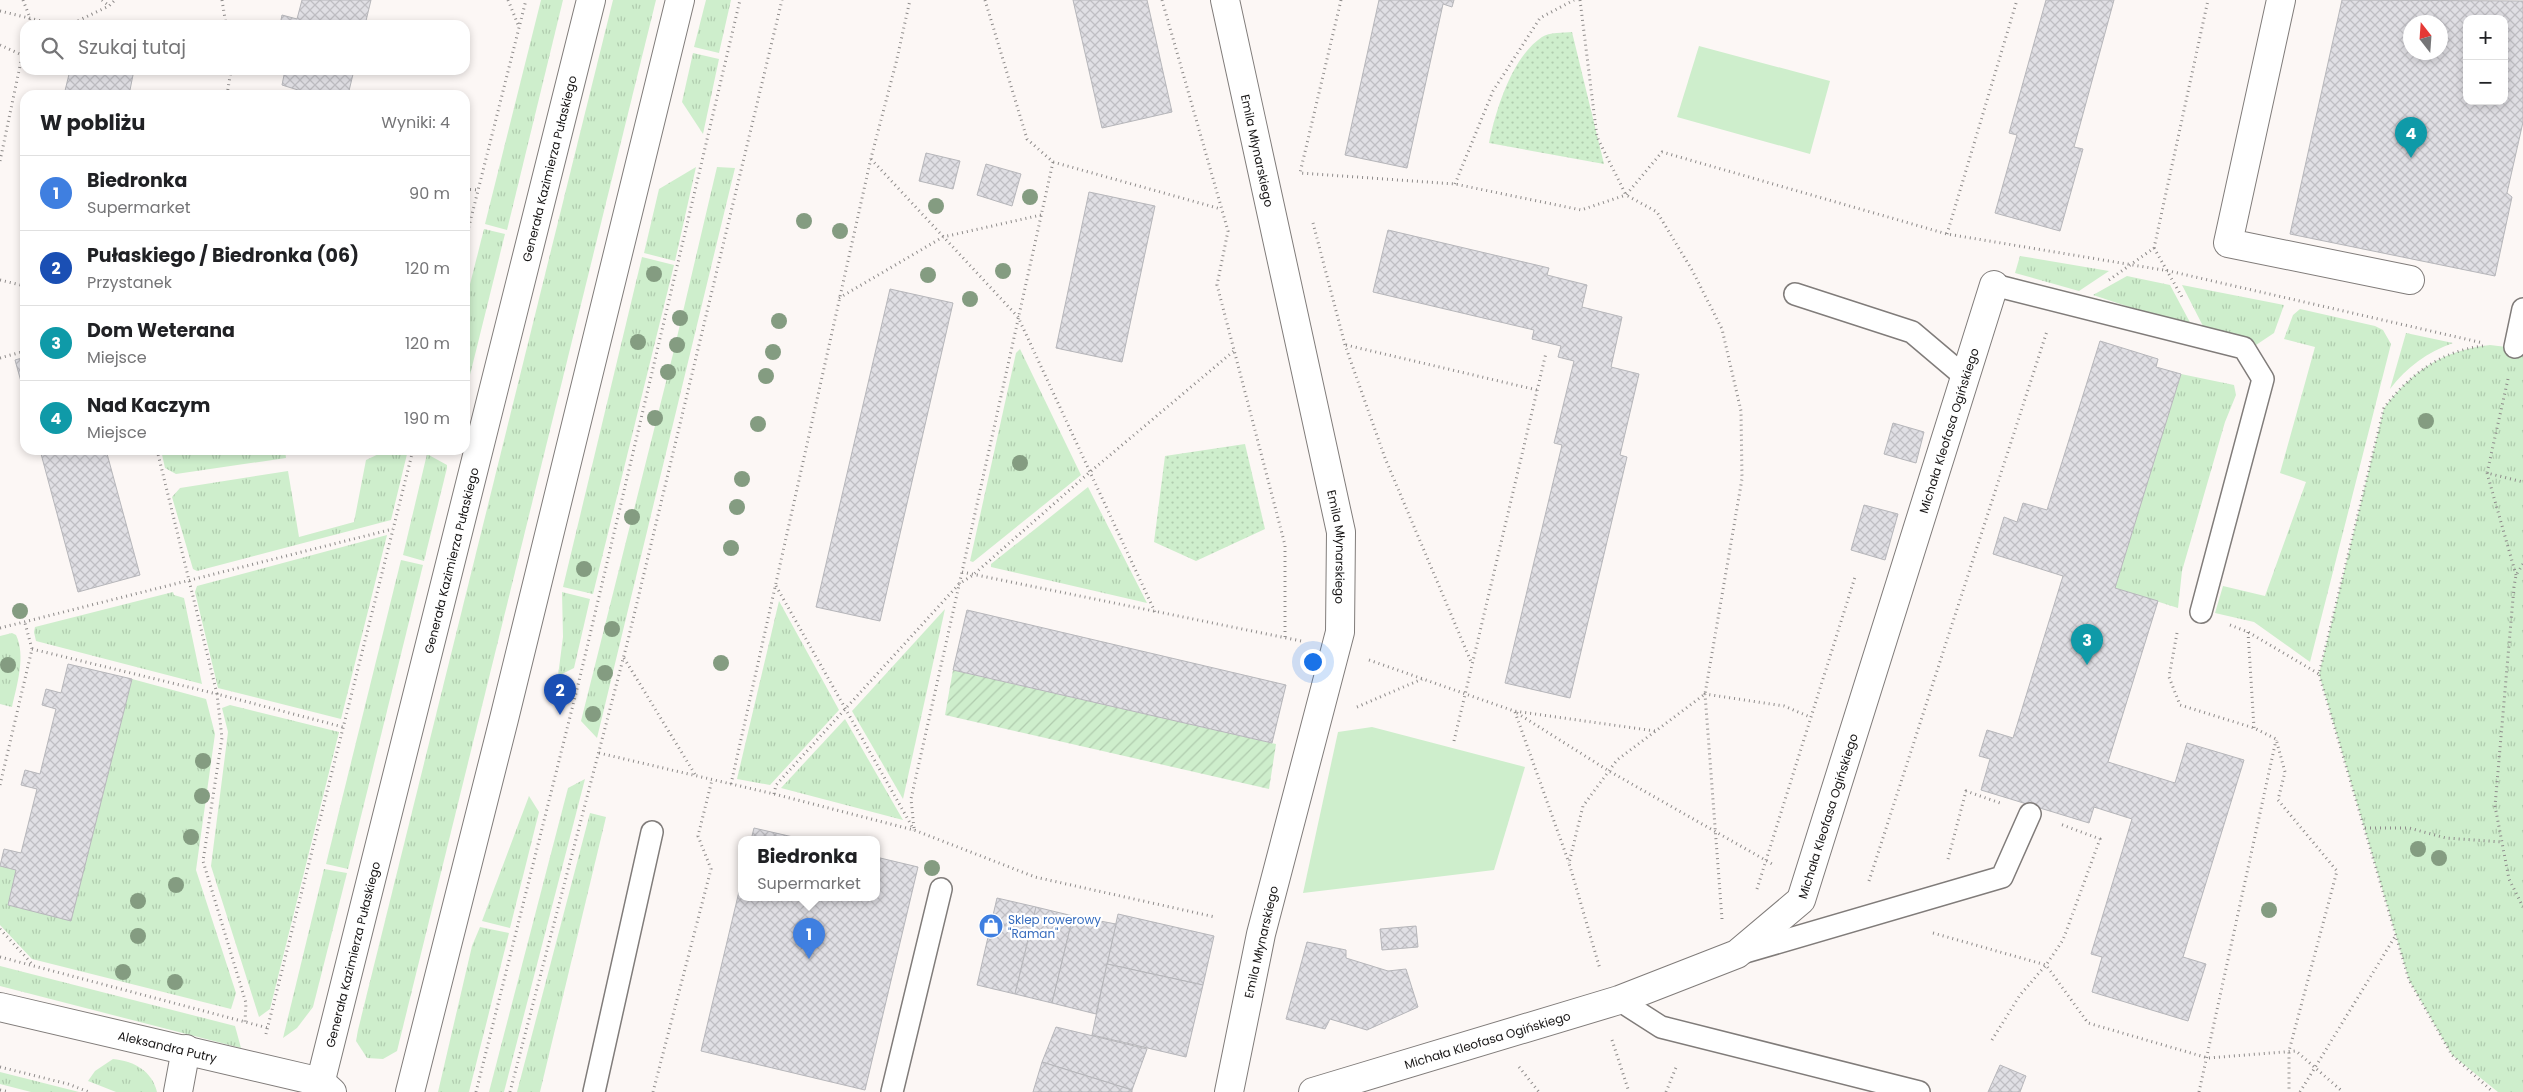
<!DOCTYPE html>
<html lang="pl">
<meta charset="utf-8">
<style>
body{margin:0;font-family:Poppins,sans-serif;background:#f6f6f6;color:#202124}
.controls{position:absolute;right:15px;top:15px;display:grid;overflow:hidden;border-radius:10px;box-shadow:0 2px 8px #0003}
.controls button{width:45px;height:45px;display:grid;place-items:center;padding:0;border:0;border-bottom:1px solid #e0e0e0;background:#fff;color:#202124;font:25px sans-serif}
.compass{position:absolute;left:2403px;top:15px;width:45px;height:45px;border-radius:50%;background:#fff;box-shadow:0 2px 8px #0003;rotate:343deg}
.you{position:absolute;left:1312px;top:661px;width:18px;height:18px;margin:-12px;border:4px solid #fff;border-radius:50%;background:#1a73e8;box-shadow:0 0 0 8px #1a73e833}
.badge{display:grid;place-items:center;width:32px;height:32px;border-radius:50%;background:#2563eb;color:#fff;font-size:16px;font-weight:700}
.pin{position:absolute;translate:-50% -41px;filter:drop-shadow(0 1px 2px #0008)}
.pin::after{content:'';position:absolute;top:26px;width:18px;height:15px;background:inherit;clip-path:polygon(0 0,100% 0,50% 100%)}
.popup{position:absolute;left:738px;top:836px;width:142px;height:65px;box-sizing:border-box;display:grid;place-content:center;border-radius:10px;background:#fff;filter:drop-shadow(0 1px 4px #0005);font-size:16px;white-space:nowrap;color:#757577}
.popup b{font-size:19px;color:#202124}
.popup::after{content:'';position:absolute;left:50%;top:100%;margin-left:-10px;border:10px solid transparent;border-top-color:#fff}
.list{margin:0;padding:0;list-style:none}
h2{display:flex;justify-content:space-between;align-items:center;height:65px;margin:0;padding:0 20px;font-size:21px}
h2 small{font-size:16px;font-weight:400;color:#757577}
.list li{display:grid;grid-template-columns:32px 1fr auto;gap:15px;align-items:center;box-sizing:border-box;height:75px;padding:0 20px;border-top:1px solid #e0e0e0}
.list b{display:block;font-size:19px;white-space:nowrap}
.list p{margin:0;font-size:16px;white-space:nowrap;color:#757577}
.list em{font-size:16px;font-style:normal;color:#757577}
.icon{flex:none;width:28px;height:28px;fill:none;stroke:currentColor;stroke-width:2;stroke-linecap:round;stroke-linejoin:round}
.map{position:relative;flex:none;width:2523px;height:1092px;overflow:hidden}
.search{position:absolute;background:#fff;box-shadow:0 2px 8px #0003;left:20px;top:20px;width:450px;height:55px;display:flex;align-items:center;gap:12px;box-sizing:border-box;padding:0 18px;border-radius:15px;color:#757577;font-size:19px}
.panel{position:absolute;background:#fff;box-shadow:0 2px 8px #0003;left:20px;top:90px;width:450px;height:365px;border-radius:15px}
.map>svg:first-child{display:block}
.grass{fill:url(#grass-tufts)}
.park{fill:url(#park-dots)}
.garden{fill:url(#garden-furrows)}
.pitch{fill:#ceeecc}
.building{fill:url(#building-cross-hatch);stroke:#b6b6ba;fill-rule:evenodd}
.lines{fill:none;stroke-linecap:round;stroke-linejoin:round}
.service-casing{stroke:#807c7a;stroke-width:24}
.minor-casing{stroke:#807c7a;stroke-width:30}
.secondary-casing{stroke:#807c7a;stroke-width:30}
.path{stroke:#8e8b8a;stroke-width:3;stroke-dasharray:1 4;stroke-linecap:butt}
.service{stroke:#fff;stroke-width:21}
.minor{stroke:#fff;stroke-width:28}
.secondary{stroke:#fff;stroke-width:28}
.tree{fill:#849c81}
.labels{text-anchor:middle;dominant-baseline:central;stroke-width:4.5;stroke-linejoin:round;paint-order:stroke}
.street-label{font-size:12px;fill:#171515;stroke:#fff}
.shop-label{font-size:12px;fill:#366cbe;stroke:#fff;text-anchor:start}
</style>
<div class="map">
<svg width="2523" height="1092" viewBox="0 0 2523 1092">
<defs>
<pattern id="grass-tufts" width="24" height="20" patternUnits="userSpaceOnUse" patternTransform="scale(1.25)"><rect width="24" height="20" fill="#ceeecc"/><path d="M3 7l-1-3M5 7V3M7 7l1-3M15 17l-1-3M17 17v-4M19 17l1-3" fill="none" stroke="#b0cbae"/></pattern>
<pattern id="park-dots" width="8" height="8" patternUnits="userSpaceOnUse" patternTransform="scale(1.25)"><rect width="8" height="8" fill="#ceeecc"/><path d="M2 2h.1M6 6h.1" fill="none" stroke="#b0cbae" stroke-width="1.8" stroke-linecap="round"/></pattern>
<pattern id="garden-furrows" width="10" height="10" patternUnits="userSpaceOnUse" patternTransform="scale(1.25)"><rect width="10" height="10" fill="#ceeecc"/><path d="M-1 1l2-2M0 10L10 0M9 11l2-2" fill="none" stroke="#b0cbae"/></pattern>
<pattern id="building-cross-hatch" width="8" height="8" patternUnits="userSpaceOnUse" patternTransform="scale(1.25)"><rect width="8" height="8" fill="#e0dfe4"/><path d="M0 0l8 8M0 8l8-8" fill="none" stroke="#bfbec3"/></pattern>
</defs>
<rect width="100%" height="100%" fill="#fcf7f5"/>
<g class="grass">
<polygon points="541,0 563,0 507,230 485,224"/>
<polygon points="613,0 656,0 397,1051 383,1059 367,1058 356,1041 358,1030"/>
<polygon points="706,0 731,0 719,53 694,47"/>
<polygon points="693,53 719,59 703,134 682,102"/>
<polygon points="696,167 675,261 644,253 659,189"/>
<polygon points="717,167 735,168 597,738 581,721 674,350"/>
<polygon points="484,229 505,234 465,395 465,304"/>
<polygon points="2020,256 2109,271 2079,291 2015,273"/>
<polygon points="642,257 674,265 593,594 563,587"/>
<polygon points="2127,276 2170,285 2193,328 2093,295"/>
<polygon points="2182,285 2284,305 2274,333 2256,345 2205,330"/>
<polygon points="2300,309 2375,326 2383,330 2391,344 2310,662 2254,622 2215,613 2223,586 2265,596 2306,482 2280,473 2315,347 2284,339 2293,315"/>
<path d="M2406,333L2453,343C2427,352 2407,367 2390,389Z"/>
<path d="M2490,345L2523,349V1092H2498L2452,1055L2409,980L2319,674L2384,408C2413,370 2442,351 2490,345Z"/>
<polygon points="1020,349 1081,475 973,562 970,561 1016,353"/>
<polygon points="2181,374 2234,385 2236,395 2225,422 2182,571 2178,608 2115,588"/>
<polygon points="161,450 285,450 286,458 176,474 165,468"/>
<polygon points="387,450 408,450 391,520 197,571 193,569 172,497 180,488 288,471 299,537 354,522 366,460"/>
<polygon points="427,454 447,465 447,468 424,561 403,555"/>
<polygon points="1088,487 1147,603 991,567 991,564"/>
<polygon points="387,535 341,719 218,688 195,592 197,586"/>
<polygon points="401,560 423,565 348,869 326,864"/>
<polygon points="173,592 174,595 184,598 202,684 36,641 34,632 35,627"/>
<polygon points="562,592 590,599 574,668 558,676 563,637"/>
<polygon points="779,601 839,710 770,785 737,779"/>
<polygon points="945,609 903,799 852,711"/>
<path d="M12,633L16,635C26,656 17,685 12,707L0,704V636Z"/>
<polygon points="132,679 206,699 215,734 196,870 236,993 231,1009 32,959 0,925 0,866 16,870 8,905 71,920"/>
<polygon points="230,705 339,732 270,1009 259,1017 211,866 228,732 222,708"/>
<polygon points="845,719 903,820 781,788"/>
<polygon points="585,779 504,1092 489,1092 568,788"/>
<polygon points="529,796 539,812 510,928 482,921"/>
<polygon points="590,813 606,817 540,1092 517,1092"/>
<polygon points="324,869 347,873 313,1007 297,1028 283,1038"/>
<polygon points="480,927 509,933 469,1092 438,1092 472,946"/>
<polygon points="0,966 235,1026 241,1048 0,986"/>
<path d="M113,1059C134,1061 152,1071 157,1092H116L88,1081L95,1071Z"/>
<polygon points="0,1072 79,1092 31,1092 0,1084"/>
</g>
<g class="park">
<path d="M1572,32L1604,164L1489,143C1496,109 1512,57 1542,37C1549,32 1564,33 1572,32Z"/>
<polygon points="1245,444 1265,529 1196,561 1154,542 1165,456"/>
</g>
<polygon class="garden" points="953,670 1276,744 1269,789 945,715"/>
<g class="pitch">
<polygon points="1699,46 1830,81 1810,154 1677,117"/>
<polygon points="1372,727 1525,767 1494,870 1303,893 1338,732"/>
</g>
<g class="building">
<polygon points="302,0 371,0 365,25 280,25 282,15 297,19"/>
<polygon points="1073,0 1147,0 1172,112 1102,128"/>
<polygon points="1379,0 1454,0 1452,7 1443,4 1407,168 1345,155"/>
<polygon points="2046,0 2114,0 2074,147 2083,149 2060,231 1995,213 2017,135 2009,133"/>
<path d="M2342,0L2523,1V122L2507,193L2512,197L2495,276L2290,234ZM2467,19H2504V101H2467ZM2410,22H2440V52H2410Z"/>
<polygon points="70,70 134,70 129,95 64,95"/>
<polygon points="285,70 354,70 348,95 314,95 282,85"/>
<polygon points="926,153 960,161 953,189 919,181"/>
<polygon points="986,164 1021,174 1012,206 977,195"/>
<polygon points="1089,192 1155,206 1122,362 1056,348"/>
<polygon points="1388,230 1549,268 1547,275 1587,285 1582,307 1622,317 1611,367 1639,374 1620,455 1627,457 1570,698 1505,683 1562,445 1554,443 1574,361 1558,357 1561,346 1532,339 1534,330 1373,292"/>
<polygon points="890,289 953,303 880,621 816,607"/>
<polygon points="2100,341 2158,359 2156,367 2181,374 2115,588 2158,601 2108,762 2175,783 2187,743 2244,760 2183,957 2206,964 2188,1021 2092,992 2102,957 2091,954 2132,819 2094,807 2089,823 1981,790 1990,759 1979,756 1987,730 2013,738 2063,576 1993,554 2004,517 2017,522 2023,503 2047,510"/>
<polygon points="25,357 25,396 15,360"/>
<polygon points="1893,423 1924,432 1916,463 1884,454"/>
<polygon points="40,450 106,450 140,575 78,592"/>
<polygon points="1864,505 1898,514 1885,560 1851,550"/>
<polygon points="967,610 1286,685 1272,743 953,670"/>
<polygon points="68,664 132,679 71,921 8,905 16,870 0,866 4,849 21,853 37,789 21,785 25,770 40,774 56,709 42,705 46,689 61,693"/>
<polygon points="754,828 806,840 751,840"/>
<polygon points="876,857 918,867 865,1090 701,1051 742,879 742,898 876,898"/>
<polygon points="997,898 1036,907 1015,994 977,985"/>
<polygon points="1036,907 1073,916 1052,1003 1015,994"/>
<polygon points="1118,914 1214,936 1203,985 1107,964"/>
<polygon points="1073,916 1116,924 1096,1014 1052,1003"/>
<polygon points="1416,926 1418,947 1382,950 1380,929"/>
<polygon points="1307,942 1346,950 1346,958 1388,971 1406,969 1418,1007 1367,1030 1330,1019 1325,1029 1286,1019"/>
<polygon points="1107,964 1203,985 1186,1057 1092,1035"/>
<polygon points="1056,1027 1147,1049 1132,1090 1042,1062"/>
<polygon points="1042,1062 1132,1090 1132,1092 1033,1092"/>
<polygon points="2000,1065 2026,1076 2020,1092 1988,1092"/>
</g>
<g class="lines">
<defs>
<g id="service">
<polyline points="1994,285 2244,348 2263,379 2201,612"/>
<polyline points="1795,294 1912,332 1964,376"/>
<polyline points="2515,347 2523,309"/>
<polyline points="1742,953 2002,877 2030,814"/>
<polyline points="1619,1000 1661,1027 1919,1092"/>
<polyline points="594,1092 652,832"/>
<polyline points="892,1092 941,889"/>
</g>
<g id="minor">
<path id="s1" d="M1225,0L1341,532L1340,632L1261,934L1229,1092"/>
<polyline points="2281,0 2228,243 2410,280"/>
<path id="s2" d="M0,1007L321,1082L332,1092"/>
<polyline points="178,1092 186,1049"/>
<path id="s3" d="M1313,1092L1619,1000L1737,954L1801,900L1994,285"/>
</g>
<g id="secondary">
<path id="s4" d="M318,1092L591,0"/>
<polyline points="410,1092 504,719 680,0"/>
</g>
</defs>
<use href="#service" class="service-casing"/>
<use href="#minor" class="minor-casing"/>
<use href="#secondary" class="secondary-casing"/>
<g class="path">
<polyline points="23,0 30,18 28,25"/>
<polyline points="102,0 109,6"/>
<polyline points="222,0 226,25"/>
<polyline points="508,0 519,27"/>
<polyline points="985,0 1027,139 1053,162 1221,209"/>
<polyline points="1162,0 1228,231 1217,285 1285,545 1285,638"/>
<polyline points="1341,0 1300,173 1455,184 1581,210 1626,195 1662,152 1947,234 2169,271 2483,343"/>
<polyline points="1580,0 1597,137 1626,195 1657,212 1692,270 1722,329 1741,411 1742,479 1705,694 1617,760 1583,806 1569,863 1600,969"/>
<polyline points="0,11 58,25"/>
<polyline points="69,25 109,6 115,0"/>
<polyline points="0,45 22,55"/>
<polyline points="227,95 231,70"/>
<polyline points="871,159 1018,317 1155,612"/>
<polyline points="0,161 25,42"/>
<polyline points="1053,162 962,572 1301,641"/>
<polyline points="1455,184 1493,91 1540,18 1574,0"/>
<polyline points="465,189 478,190"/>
<polyline points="1313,223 1345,345 1385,458 1472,664"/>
<polyline points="1947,234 2017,0"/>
<polyline points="465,242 526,0"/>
<polyline points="2154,248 2182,297"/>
<polyline points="0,280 25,286"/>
<polyline points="2109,280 2154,248 2208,0"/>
<polyline points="839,298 943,237 1041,215"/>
<polyline points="1346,345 1537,390"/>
<path d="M2483,346C2441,351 2409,375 2384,408L2319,674L2409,980L2452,1055L2493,1092"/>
<polyline points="0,358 25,351"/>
<polyline points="2508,379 2487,473 2523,482"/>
<polyline points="157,450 217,694 343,727"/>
<polyline points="2487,473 2516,575"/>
<polyline points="2523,564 2516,575 2514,587 2495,806 2509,879 2523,907"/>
<polyline points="776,586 914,830"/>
<polyline points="2230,625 2248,632 2319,674"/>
<polyline points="0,628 393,529"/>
<polyline points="2248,632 2254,728"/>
<polyline points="2177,633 2169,677 2180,705 2254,728 2276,739 2285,772 2278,800 2337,871 2289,1051 2289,1092"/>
<polyline points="32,649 217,694 222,738 203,861 246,1003 245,1022"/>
<polyline points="624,658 696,776"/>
<polyline points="1369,660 1514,711 1655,731"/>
<polyline points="1357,707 1422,679"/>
<polyline points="1515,712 1569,863"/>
<polyline points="1517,713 1609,771 1774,865"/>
<polyline points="1454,741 1546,353"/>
<polyline points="599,753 774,794 914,830 1035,877 1215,917"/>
<polyline points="731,784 871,158 896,63 910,0"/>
<polyline points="0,785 32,649 25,623"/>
<polyline points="774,794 776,785 959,584 973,575 1090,472 1235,350"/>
<polyline points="914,828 911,799 962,572"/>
<polyline points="2365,828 2409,828 2446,838 2502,842"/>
<polyline points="1948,859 1966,791 2000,803"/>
<polyline points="1869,881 2047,331"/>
<polyline points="1757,889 1855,577"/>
<polyline points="1722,919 1705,694 1784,706 1810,717"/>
<polyline points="0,929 33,965"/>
<polyline points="1933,933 2046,965 2088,1023 2208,1058 2296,1051 2343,1092"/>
<polyline points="0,957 268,1028"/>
<polyline points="266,1034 413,450"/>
<polyline points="1612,1040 1629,1092"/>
<polyline points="1992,1040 2020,995 2046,965 2063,940 2100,839 2060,824"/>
<polyline points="0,1067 68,1084 89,1092"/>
<polyline points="1519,1067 1539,1092"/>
<polyline points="0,1090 9,1092"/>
<polyline points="476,1092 580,677 740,0"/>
<polyline points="510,1092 628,640 782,0"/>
<polyline points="653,1092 711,869 698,836 712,780"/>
<polyline points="1666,1092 1677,1065"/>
<polyline points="2199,1092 2276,740"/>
<polyline points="2300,1092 2396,935"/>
</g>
<use href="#service" class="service"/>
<use href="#minor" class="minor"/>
<use href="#secondary" class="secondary"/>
</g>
<g class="tree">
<circle cx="1030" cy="197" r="8"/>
<circle cx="936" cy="206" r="8"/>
<circle cx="804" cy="221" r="8"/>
<circle cx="840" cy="231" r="8"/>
<circle cx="1003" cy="271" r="8"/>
<circle cx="654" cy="274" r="8"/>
<circle cx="928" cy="275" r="8"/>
<circle cx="970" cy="299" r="8"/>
<circle cx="680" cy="318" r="8"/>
<circle cx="779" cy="321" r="8"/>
<circle cx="638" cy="342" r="8"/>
<circle cx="677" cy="345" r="8"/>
<circle cx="773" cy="352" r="8"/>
<circle cx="668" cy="372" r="8"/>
<circle cx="766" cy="376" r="8"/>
<circle cx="655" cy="418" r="8"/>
<circle cx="2426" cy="421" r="8"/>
<circle cx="758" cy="424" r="8"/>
<circle cx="1020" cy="463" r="8"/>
<circle cx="742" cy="479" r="8"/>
<circle cx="737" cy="507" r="8"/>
<circle cx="632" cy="517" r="8"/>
<circle cx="731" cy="548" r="8"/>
<circle cx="584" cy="569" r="8"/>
<circle cx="20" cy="611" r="8"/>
<circle cx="612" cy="629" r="8"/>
<circle cx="721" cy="663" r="8"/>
<circle cx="8" cy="665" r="8"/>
<circle cx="605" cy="673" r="8"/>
<circle cx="593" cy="714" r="8"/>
<circle cx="203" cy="761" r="8"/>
<circle cx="202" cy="796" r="8"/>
<circle cx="191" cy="837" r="8"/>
<circle cx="2418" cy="849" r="8"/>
<circle cx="2439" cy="858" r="8"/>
<circle cx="932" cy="868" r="8"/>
<circle cx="176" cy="885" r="8"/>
<circle cx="138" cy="901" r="8"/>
<circle cx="2269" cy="910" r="8"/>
<circle cx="138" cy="936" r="8"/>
<circle cx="123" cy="972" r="8"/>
<circle cx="175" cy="982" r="8"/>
</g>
<defs>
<symbol id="shop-disc" viewBox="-11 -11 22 22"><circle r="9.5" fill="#3f7fe0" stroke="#fff"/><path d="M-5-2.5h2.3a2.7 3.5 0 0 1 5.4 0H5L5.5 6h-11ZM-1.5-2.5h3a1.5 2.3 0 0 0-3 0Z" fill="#fff"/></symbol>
</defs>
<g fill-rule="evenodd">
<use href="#shop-disc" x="977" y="912" width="28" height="28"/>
</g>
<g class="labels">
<g class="street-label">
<text stroke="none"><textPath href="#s1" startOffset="154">Emila Młynarskiego</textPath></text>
<text stroke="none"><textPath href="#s4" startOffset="952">Generała Kazimierza Pułaskiego</textPath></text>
<text stroke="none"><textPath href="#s3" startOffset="1022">Michała Kleofasa Ogińskiego</textPath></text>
<text stroke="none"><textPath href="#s1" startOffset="559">Emila Młynarskiego</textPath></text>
<text stroke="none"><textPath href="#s4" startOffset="548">Generała Kazimierza Pułaskiego</textPath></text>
<text stroke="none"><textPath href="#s3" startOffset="618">Michała Kleofasa Ogińskiego</textPath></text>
<text transform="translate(1261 942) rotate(-77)">Emila Młynarskiego</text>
<text stroke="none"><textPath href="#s4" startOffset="142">Generała Kazimierza Pułaskiego</textPath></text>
<text stroke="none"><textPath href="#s3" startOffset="182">Michała Kleofasa Ogińskiego</textPath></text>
<text stroke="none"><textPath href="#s2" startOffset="172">Aleksandra Putry</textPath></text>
</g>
<g class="shop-label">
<text x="1008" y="919">Sklep rowerowy<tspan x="1008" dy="14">"Raman"</tspan></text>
</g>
</g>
</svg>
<div class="controls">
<button>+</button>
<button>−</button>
</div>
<svg class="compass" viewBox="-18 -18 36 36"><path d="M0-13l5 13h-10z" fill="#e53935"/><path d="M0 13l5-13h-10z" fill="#757577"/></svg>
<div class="you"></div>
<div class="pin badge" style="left:809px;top:959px;background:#3f7fe0">1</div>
<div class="popup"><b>Biedronka</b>Supermarket</div>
<div class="pin badge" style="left:560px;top:715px;background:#1a4fb4">2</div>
<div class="pin badge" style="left:2087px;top:665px;background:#0f9aa8">3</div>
<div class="pin badge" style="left:2411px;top:158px;background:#0f9aa8">4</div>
<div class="search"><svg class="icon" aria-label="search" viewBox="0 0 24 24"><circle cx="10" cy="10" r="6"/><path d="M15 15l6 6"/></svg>Szukaj tutaj</div>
<section class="panel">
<h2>W pobliżu<small>Wyniki: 4</small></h2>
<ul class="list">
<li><span class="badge" style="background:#3f7fe0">1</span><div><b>Biedronka</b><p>Supermarket</p></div><em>90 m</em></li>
<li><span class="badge" style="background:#1a4fb4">2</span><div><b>Pułaskiego / Biedronka (06)</b><p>Przystanek</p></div><em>120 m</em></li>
<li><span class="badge" style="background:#0f9aa8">3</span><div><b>Dom Weterana</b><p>Miejsce</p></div><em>120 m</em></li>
<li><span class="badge" style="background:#0f9aa8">4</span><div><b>Nad Kaczym</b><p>Miejsce</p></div><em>190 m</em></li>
</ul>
</section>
</div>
